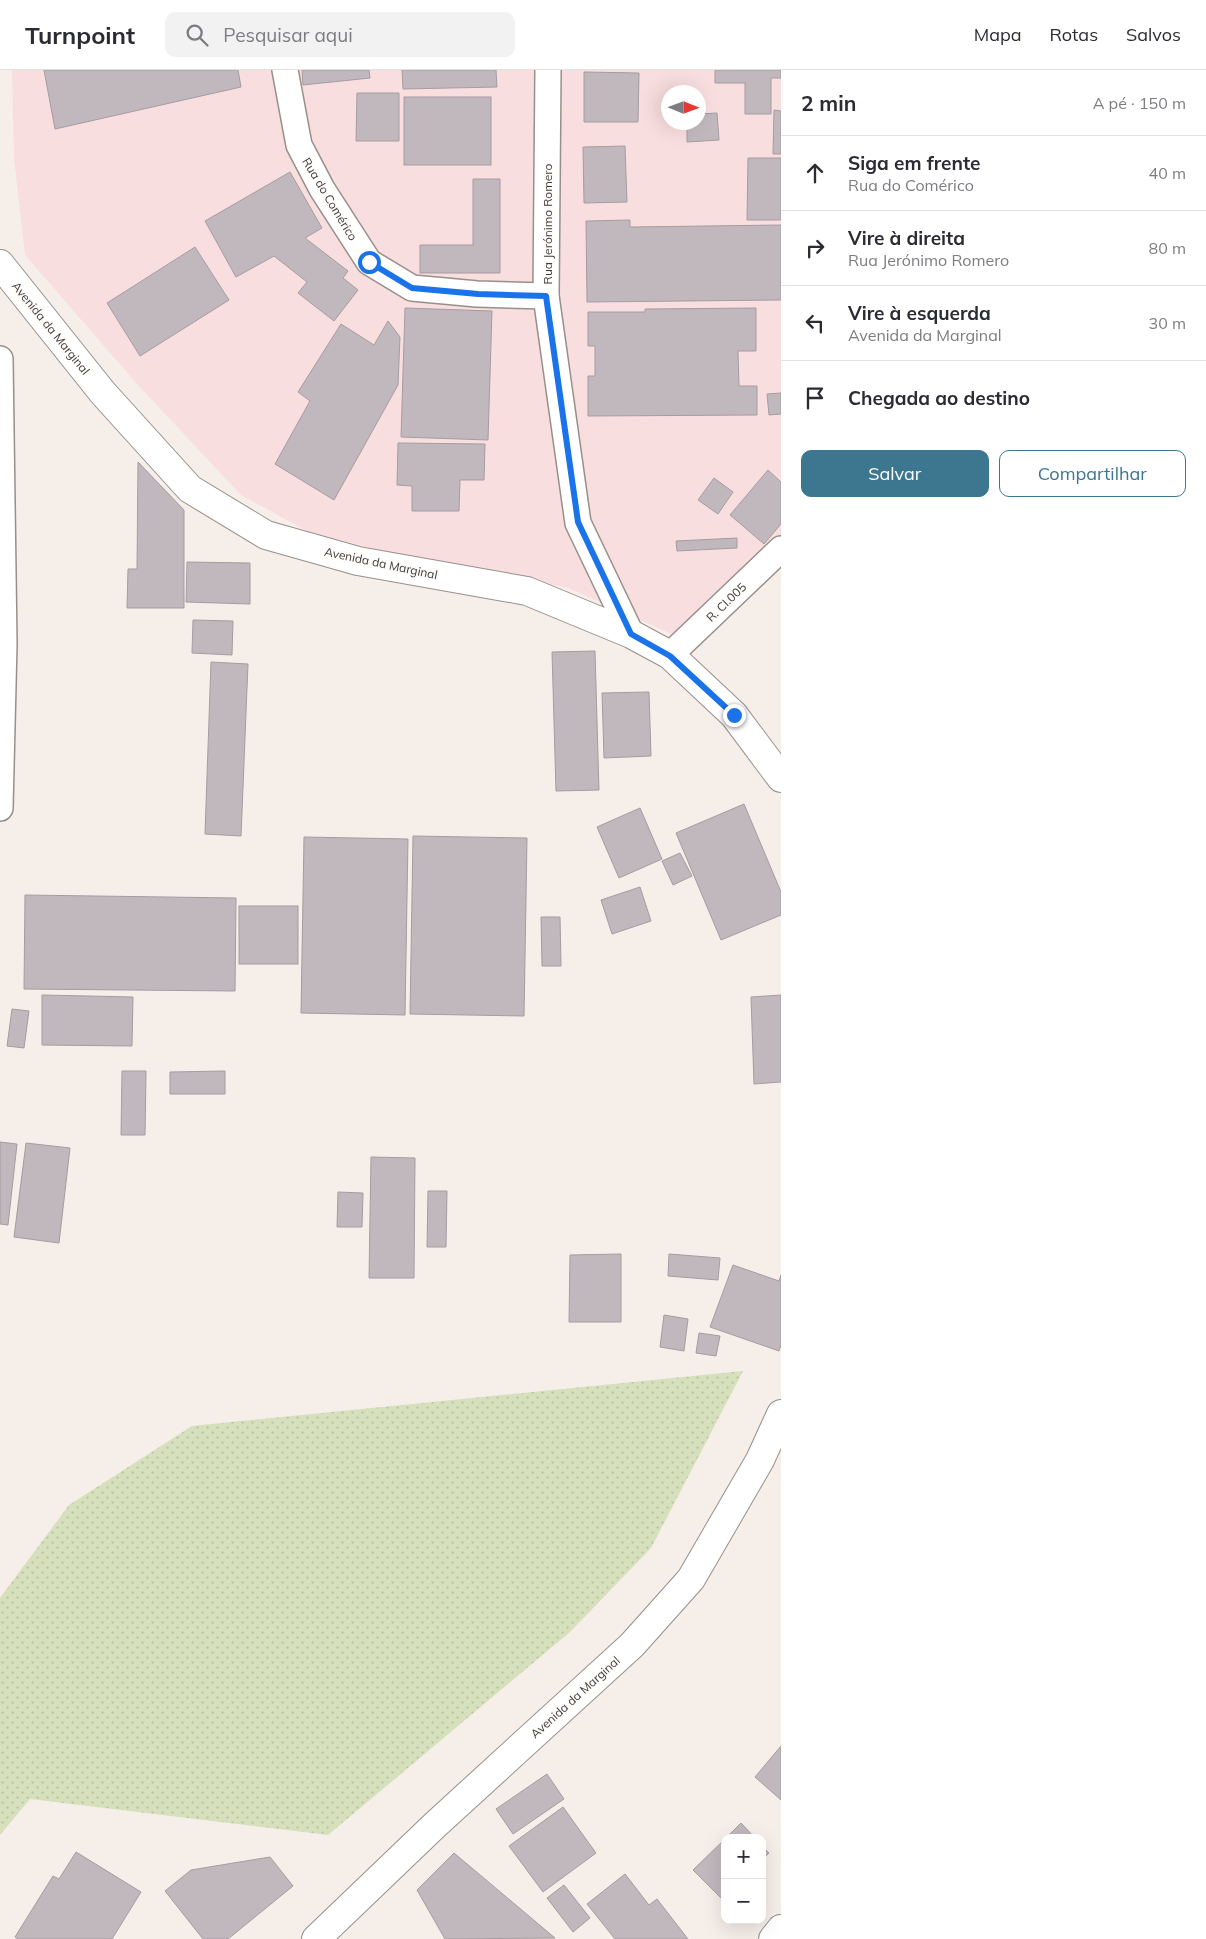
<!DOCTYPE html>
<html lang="pt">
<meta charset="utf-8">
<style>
body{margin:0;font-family:Mulish,sans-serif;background:#f2f2f3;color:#2b2b33}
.controls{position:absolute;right:15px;bottom:15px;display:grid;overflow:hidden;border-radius:10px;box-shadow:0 5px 20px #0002}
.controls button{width:45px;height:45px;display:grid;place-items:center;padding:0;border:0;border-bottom:1px solid #e1e1e2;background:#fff;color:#2b2b33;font:25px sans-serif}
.compass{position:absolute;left:661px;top:15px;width:45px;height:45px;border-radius:50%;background:#fff;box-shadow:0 5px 20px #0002;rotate:91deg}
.stop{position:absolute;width:15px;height:15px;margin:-11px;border:4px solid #1a73e8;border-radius:50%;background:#fff}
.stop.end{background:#1a73e8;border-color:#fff;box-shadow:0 1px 5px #0008}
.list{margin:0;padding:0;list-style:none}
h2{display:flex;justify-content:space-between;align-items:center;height:65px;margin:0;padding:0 20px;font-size:21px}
h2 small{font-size:16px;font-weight:400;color:#7c7c81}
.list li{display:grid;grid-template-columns:32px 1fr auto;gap:15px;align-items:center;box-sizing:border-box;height:75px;padding:0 20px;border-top:1px solid #e1e1e2}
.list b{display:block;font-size:19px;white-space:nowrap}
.list p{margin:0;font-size:16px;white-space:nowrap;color:#7c7c81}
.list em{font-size:16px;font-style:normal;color:#7c7c81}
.actions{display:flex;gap:10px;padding:15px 20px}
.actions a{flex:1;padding:11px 0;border:1px solid #3c768f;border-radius:10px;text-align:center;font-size:18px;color:#3c768f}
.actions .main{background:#3c768f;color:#fff}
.icon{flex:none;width:28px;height:28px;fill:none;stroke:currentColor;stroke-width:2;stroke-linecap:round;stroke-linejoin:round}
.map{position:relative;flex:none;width:781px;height:1869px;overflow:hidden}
header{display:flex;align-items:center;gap:30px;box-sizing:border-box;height:70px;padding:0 25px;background:#fff;border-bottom:1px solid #e1e1e2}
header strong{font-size:24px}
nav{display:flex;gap:28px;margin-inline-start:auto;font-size:18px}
.search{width:350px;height:45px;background:#f2f2f3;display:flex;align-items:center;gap:12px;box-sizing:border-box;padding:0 18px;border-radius:10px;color:#7c7c81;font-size:19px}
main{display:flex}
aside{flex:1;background:#fff}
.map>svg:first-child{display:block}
.commercial{fill:#f9dedf;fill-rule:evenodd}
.grass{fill:url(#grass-dots)}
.building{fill:#c1b8bd;stroke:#a59ca1}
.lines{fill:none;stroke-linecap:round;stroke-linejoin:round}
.minor-casing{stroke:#978f8a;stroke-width:28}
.tertiary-casing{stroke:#978f8a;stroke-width:30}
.minor{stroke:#fff;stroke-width:25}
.tertiary{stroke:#fff;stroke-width:28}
.route{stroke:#1a73e8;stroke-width:6}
.labels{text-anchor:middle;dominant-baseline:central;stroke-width:4;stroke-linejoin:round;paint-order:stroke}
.street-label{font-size:12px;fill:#3e3a38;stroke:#fefcfb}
</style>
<header>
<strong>Turnpoint</strong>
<div class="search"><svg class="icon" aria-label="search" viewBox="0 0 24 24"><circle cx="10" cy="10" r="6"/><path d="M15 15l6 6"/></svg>Pesquisar aqui</div>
<nav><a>Mapa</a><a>Rotas</a><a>Salvos</a></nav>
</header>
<main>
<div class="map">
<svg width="781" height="1869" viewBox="0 0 781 1869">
<defs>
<pattern id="grass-dots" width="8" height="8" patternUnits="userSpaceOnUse" patternTransform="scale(1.25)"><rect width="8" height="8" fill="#d6e0bc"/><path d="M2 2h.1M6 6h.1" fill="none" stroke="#b9c1a2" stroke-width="1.8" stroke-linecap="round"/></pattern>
</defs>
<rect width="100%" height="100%" fill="#f6eee8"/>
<path class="commercial" d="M12,0H781V485L701,575L683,569L566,517L453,499L309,462L241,425L138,315L25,185L14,88ZM668,22H698V52H668Z"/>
<polygon class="grass" points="743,1301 651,1478 570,1562 328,1765 30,1729 0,1765 0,1528 69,1435 192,1356"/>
<g class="building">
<polygon points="44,0 238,0 241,17 55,59"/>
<polygon points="302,0 369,0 370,8 303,15"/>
<polygon points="402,0 496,0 497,17 403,19"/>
<polygon points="715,0 781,0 781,8 771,8 771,44 745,44 745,13 715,13"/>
<polygon points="584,2 639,3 638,52 584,52"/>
<polygon points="357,23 399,23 399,71 356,71"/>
<rect x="404" y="27" width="87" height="68"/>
<polygon points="774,40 781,41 781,84 773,84"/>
<polygon points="717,43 719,70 687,72 687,52 698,52 698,44"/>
<polygon points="625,76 627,132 584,133 583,77"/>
<polygon points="748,88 781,88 781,150 747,150"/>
<polygon points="290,102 322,158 305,168 348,201 343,208 358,220 334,251 298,223 307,212 274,186 236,207 205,151"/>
<polygon points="473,109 500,109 500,203 420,203 420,175 473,175"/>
<polygon points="630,150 630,157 781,155 781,230 587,232 586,151"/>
<polygon points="195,177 229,230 140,286 107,233"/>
<polygon points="405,238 492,241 488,370 401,367"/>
<polygon points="756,238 756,281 738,281 739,316 757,316 757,345 588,346 588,306 595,306 595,276 588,276 588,242 645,242 645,239"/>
<polygon points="388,251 400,267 398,315 334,430 275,394 310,331 298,322 341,254 374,275"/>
<polygon points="781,323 781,344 769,345 767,324"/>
<polygon points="398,373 485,374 484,410 460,410 459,441 412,441 412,416 397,415"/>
<polygon points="138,392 184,440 184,538 127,538 128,499 137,499"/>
<polygon points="768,400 781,412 781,454 764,474 730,445"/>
<polygon points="714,408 733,422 718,444 698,430"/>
<polygon points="737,468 737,478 677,481 676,471"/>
<polygon points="187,492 250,493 250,534 186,532"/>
<polygon points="193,550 233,551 232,585 192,583"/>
<polygon points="595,581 599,720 556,721 552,582"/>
<polygon points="211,592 248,594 241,766 205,764"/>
<polygon points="649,622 651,686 604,688 602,623"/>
<polygon points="744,734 781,822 781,845 721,870 676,763"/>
<polygon points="640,738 662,789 619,808 597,757"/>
<polygon points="413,766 527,768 524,946 410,944"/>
<polygon points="304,767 408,769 405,945 301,943"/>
<polygon points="680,783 692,806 673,815 662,791"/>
<polygon points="640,817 651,851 612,864 601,830"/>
<polygon points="25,825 236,828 235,921 24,919"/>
<rect x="239" y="836" width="59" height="58"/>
<polygon points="541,847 560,847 561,896 542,896"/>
<polygon points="42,925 133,927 132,976 42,975"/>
<polygon points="781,925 781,1012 754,1014 751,927"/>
<polygon points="12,939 29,941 24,978 7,976"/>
<polygon points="122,1001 146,1001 145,1065 121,1065"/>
<polygon points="225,1001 225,1024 170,1024 170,1002"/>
<polygon points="0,1072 17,1074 8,1155 0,1154"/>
<polygon points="26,1073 70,1078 59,1173 14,1167"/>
<polygon points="371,1087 415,1088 414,1208 369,1208"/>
<polygon points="428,1121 447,1121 446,1177 427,1177"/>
<polygon points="338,1122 363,1123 362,1157 337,1157"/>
<polygon points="621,1184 621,1252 569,1252 570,1185"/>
<polygon points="669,1184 720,1188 718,1210 668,1206"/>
<polygon points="733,1195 779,1211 781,1205 781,1275 779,1281 710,1257"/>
<polygon points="664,1245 688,1249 684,1281 660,1277"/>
<polygon points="699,1263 720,1266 716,1286 696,1283"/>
<polygon points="781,1676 781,1730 755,1707"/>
<polygon points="547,1704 564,1729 513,1764 496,1739"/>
<polygon points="563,1737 596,1783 543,1822 509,1776"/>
<polygon points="741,1753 755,1768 726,1768"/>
<polygon points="725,1769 725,1826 722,1829 693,1800"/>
<polygon points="762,1776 769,1783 762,1789"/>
<polygon points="76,1782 141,1822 112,1869 18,1869 15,1867 53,1806 59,1809"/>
<polygon points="454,1783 555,1868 445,1869 417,1820"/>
<polygon points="270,1787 293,1816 228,1869 203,1869 165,1821 191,1800"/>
<polygon points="625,1804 649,1835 657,1829 688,1869 615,1869 587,1834"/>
<polygon points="564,1815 590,1848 573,1862 547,1828"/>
</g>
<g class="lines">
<defs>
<g id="minor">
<polyline points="285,0 299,75 322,119 369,192 412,218 477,224 546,226"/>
<polyline points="548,0 546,226 578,453 631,564"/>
<polyline points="0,289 4,574 0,738"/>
<polyline points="670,585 781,479"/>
</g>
<g id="tertiary">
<polyline points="0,194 103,323 190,419 266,465 358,491 527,521 631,564 670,585 734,645 781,708"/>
<polyline points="316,1869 435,1755 632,1575 691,1509 760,1390 781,1344"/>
<polyline points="773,1869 781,1859"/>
</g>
</defs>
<use href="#minor" class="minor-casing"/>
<use href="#tertiary" class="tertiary-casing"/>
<use href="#minor" class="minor"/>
<use href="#tertiary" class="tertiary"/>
</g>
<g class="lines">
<polyline class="route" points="369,192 412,218 478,224 546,226 578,452 631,564 670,586 734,645"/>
</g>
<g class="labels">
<g class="street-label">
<text transform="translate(330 129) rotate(59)">Rua do Comérico</text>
<text transform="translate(547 154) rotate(-90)">Rua Jerónimo Romero</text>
<text transform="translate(51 258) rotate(51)">Avenida da Marginal</text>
<text transform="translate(381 493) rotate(12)">Avenida da Marginal</text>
<text transform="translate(726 532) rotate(-44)">R. CI.005</text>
<text transform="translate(575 1627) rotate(-42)">Avenida da Marginal</text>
</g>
</g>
</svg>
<div class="controls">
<button>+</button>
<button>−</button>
</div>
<svg class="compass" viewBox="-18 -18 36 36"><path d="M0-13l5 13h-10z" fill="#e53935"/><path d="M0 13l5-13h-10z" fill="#7c7c81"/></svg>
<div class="stop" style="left:369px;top:192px"></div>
<div class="stop end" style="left:734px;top:645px"></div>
</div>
<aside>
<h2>2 min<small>A pé · 150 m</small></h2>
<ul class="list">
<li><svg class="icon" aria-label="ahead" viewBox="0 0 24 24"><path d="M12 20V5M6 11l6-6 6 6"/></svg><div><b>Siga em frente</b><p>Rua do Comérico</p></div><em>40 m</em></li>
<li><svg class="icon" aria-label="right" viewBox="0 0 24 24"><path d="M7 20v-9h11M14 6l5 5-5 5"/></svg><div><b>Vire à direita</b><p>Rua Jerónimo Romero</p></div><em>80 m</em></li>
<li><svg class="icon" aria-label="left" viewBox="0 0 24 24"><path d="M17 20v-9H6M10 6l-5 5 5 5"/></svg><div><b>Vire à esquerda</b><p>Avenida da Marginal</p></div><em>30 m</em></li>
<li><svg class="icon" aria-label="arrive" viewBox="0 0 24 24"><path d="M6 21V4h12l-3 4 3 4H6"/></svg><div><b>Chegada ao destino</b></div></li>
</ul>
<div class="actions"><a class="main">Salvar</a><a>Compartilhar</a></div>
</aside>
</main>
